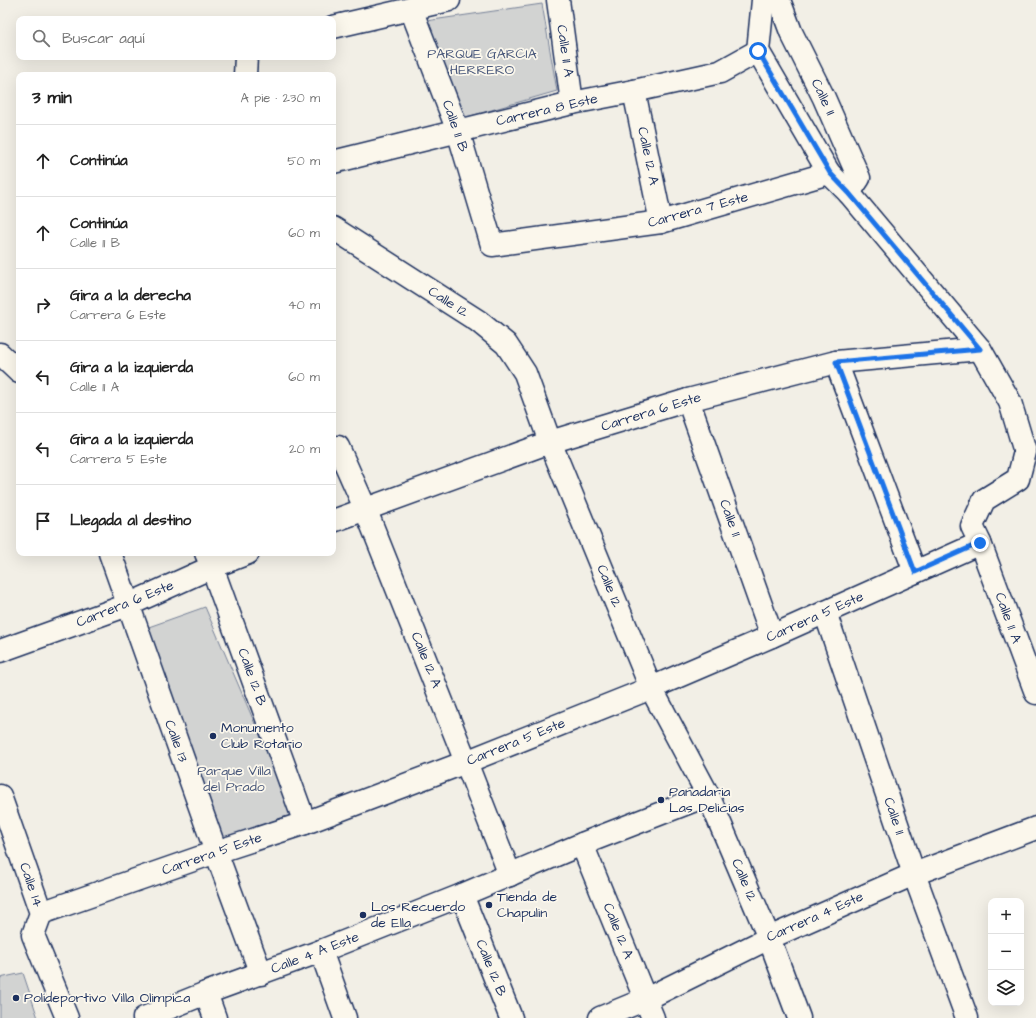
<!DOCTYPE html>
<html lang="es">
<meta charset="utf-8">
<style>
body{margin:0;font-family:"Architects Daughter",sans-serif;background:#f6f6f6;color:#222}
.controls{position:absolute;right:12px;bottom:12px;display:grid;overflow:hidden;border-radius:8px;box-shadow:0 4px 16px #0002}
.controls button{width:36px;height:36px;display:grid;place-items:center;padding:0;border:0;border-bottom:1px solid #e0e0e0;background:#fff;color:#222;font:20px sans-serif}
.stop{position:absolute;width:12px;height:12px;margin:-9px;border:3px solid #1a73e8;border-radius:50%;background:#fff}
.stop.end{background:#1a73e8;border-color:#fff;box-shadow:0 1px 4px #0008}
.list{margin:0;padding:0;list-style:none}
h2{display:flex;justify-content:space-between;align-items:center;height:52px;margin:0;padding:0 16px;font-size:17px}
h2 small{font-size:13px;font-weight:400;color:#767676}
.list li{display:grid;grid-template-columns:26px 1fr auto;gap:12px;align-items:center;box-sizing:border-box;height:72px;padding:0 16px;border-top:1px solid #e0e0e0}
.list b{display:block;font-size:15px;white-space:nowrap}
.list p{margin:0;font-size:13px;white-space:nowrap;color:#767676}
.list em{font-size:13px;font-style:normal;color:#767676}
.icon{flex:none;width:22px;height:22px;fill:none;stroke:currentColor;stroke-width:2;stroke-linecap:round;stroke-linejoin:round}
.map{position:relative;flex:none;width:1036px;height:1018px;overflow:hidden}
.search{position:absolute;background:#fff;box-shadow:0 4px 16px #0002;left:16px;top:16px;width:320px;height:44px;display:flex;align-items:center;gap:10px;box-sizing:border-box;padding:0 14px;border-radius:8px;color:#767676;font-size:15px}
.panel{position:absolute;background:#fff;box-shadow:0 4px 16px #0002;left:16px;top:72px;width:320px;height:484px;border-radius:8px}
.map>svg:first-child{display:block}
.green{fill:#d2d3d2;stroke:#768198}
.lines{fill:none;stroke-linecap:round;stroke-linejoin:round}
.minor-casing{stroke:#1b2f5e;stroke-width:25}
.minor{stroke:#fbf7ec;stroke-width:22}
.route{stroke:#1a73e8;stroke-width:5}
.poi-dot{fill:#1b2f5e;stroke:#fbf7ec;stroke-width:1.5}
.labels{text-anchor:middle;dominant-baseline:central;stroke-width:3.5;stroke-linejoin:round;paint-order:stroke}
.street-label{font-size:14px;fill:#1b2f5e;stroke:#fbf7ec}
.park-label{font-size:14px;fill:#49587b;stroke:#fbf7ec}
.poi-label{font-size:14px;fill:#1b2f5e;stroke:#fbf7ec;text-anchor:start}
</style>
<div class="map">
<svg width="1036" height="1018" viewBox="0 0 1036 1018">
<rect width="100%" height="100%" fill="#f2efe6"/>
<filter id="ink" filterUnits="userSpaceOnUse"><feTurbulence type="fractalNoise" baseFrequency=".025" numOctaves="2"/><feDisplacementMap in="SourceGraphic" scale="8" xChannelSelector="R" yChannelSelector="G"/><feConvolveMatrix kernelMatrix="1 2 1 2 8 2 1 2 1" color-interpolation-filters="sRGB"/></filter>
<g filter="url(#ink)">
<g class="green">
<polygon points="542,4 557,91 450,122 419,22"/>
<polygon points="205,607 297,822 219,848 129,634"/>
<polygon points="23,973 38,1018 0,1018 0,978"/>
</g>
<g class="lines">
<defs>
<g id="minor">
<polyline points="558,0 572,103"/>
<polyline points="763,0 758,51 829,173 849,193 980,349 1010,402 1025,452 1018,479 984,500 972,526 980,543 1036,693"/>
<polyline points="779,0 791,32 824,98 859,178 849,193"/>
<polyline points="411,9 458,131 492,245 661,222 829,173"/>
<polyline points="333,27 449,0"/>
<polyline points="245,75 246,57"/>
<polyline points="634,91 661,222"/>
<polyline points="333,162 572,103 634,91 720,72 758,51"/>
<polyline points="333,228 478,321 506,344 525,373 550,442 651,688 708,795 769,938 799,1018"/>
<polyline points="0,354 19,372"/>
<polyline points="836,362 915,572"/>
<polyline points="688,400 772,636"/>
<polyline points="338,447 365,508 466,762 510,875"/>
<polyline points="333,521 550,442 688,400 836,362 980,349"/>
<polyline points="110,553 216,852 261,974"/>
<polyline points="206,553 212,567 305,823"/>
<polyline points="825,612 914,874 967,1018"/>
<polyline points="0,651 128,605 212,567 248,553"/>
<polyline points="0,796 41,913 33,935 67,1018"/>
<polyline points="582,844 653,1018"/>
<polyline points="462,895 511,1018"/>
<polyline points="41,913 216,852 305,823 466,762 651,688 772,636 980,543"/>
<polyline points="321,951 345,1018"/>
<polyline points="206,993 215,1018"/>
<polyline points="144,1018 206,993 321,951 462,895 582,844 708,795"/>
<polyline points="600,1018 646,999 769,938 914,874 1036,828"/>
</g>
</defs>
<use href="#minor" class="minor-casing"/>
<use href="#minor" class="minor"/>
</g>
</g>
<g class="lines" filter="url(#ink)">
<polyline class="route" points="758,51 830,173 849,193 980,349 836,362 915,572 980,543"/>
</g>
<g class="poi-dot">
<circle cx="213" cy="736" r="4"/>
<circle cx="661" cy="800" r="4"/>
<circle cx="489" cy="905" r="4"/>
<circle cx="363" cy="915" r="4"/>
<circle cx="16" cy="998" r="4"/>
</g>
<g class="labels">
<g class="street-label">
<text transform="translate(565 51) rotate(82)">Calle 11 A</text>
<text transform="translate(823 97) rotate(65)">Calle 11</text>
<text transform="translate(547 110) rotate(-13)">Carrera 8 Este</text>
<text transform="translate(455 126) rotate(71)">Calle 11 B</text>
<text transform="translate(648 156) rotate(78)">Calle 12 A</text>
<text transform="translate(698 210) rotate(-15)">Carrera 7 Este</text>
<text transform="translate(448 302) rotate(33)">Calle 12</text>
<text transform="translate(651 412) rotate(-17)">Carrera 6 Este</text>
<text transform="translate(730 518) rotate(70)">Calle 11</text>
<text transform="translate(609 586) rotate(68)">Calle 12</text>
<text transform="translate(125 604) rotate(-22)">Carrera 6 Este</text>
<text transform="translate(815 617) rotate(-24)">Carrera 5 Este</text>
<text transform="translate(1008 618) rotate(70)">Calle 11 A</text>
<text transform="translate(426 660) rotate(68)">Calle 12 A</text>
<text transform="translate(252 677) rotate(70)">Calle 12 B</text>
<text transform="translate(176 741) rotate(70)">Calle 13</text>
<text transform="translate(516 742) rotate(-22)">Carrera 5 Este</text>
<text transform="translate(894 816) rotate(71)">Calle 11</text>
<text transform="translate(212 854) rotate(-19)">Carrera 5 Este</text>
<text transform="translate(744 880) rotate(67)">Calle 12</text>
<text transform="translate(31 885) rotate(71)">Calle 14</text>
<text transform="translate(815 917) rotate(-24)">Carrera 4 Este</text>
<text transform="translate(618 931) rotate(68)">Calle 12 A</text>
<text transform="translate(315 953) rotate(-21)">Calle 4 A Este</text>
<text transform="translate(491 968) rotate(68)">Calle 12 B</text>
</g>
<g class="park-label">
<text x="482" y="54">PARQUE GARCIA<tspan x="482" dy="16">HERRERO</tspan></text>
<text x="234" y="771">Parque Villa<tspan x="234" dy="16">del Prado</tspan></text>
</g>
<g class="poi-label">
<text x="221" y="728">Monumento<tspan x="221" dy="16">Club Rotario</tspan></text>
<text x="669" y="792">Panadaria<tspan x="669" dy="16">Las Delicias</tspan></text>
<text x="497" y="897">Tienda de<tspan x="497" dy="16">Chapulin</tspan></text>
<text x="371" y="907">Los Recuerdo<tspan x="371" dy="16">de Ella</tspan></text>
<text x="24" y="998">Polideportivo Villa Olimpica</text>
</g>
</g>
</svg>
<div class="controls">
<button>+</button>
<button>−</button>
<button><svg class="icon" aria-label="layers" viewBox="0 0 24 24"><path d="M12 4l9 5-9 5-9-5zM3 14l9 5 9-5"/></svg></button>
</div>
<div class="stop" style="left:758px;top:51px"></div>
<div class="stop end" style="left:980px;top:543px"></div>
<div class="search"><svg class="icon" aria-label="search" viewBox="0 0 24 24"><circle cx="10" cy="10" r="6"/><path d="M15 15l6 6"/></svg>Buscar aquí</div>
<section class="panel">
<h2>3 min<small>A pie · 230 m</small></h2>
<ul class="list">
<li><svg class="icon" aria-label="ahead" viewBox="0 0 24 24"><path d="M12 20V5M6 11l6-6 6 6"/></svg><div><b>Continúa</b></div><em>50 m</em></li>
<li><svg class="icon" aria-label="ahead" viewBox="0 0 24 24"><path d="M12 20V5M6 11l6-6 6 6"/></svg><div><b>Continúa</b><p>Calle 11 B</p></div><em>60 m</em></li>
<li><svg class="icon" aria-label="right" viewBox="0 0 24 24"><path d="M7 20v-9h11M14 6l5 5-5 5"/></svg><div><b>Gira a la derecha</b><p>Carrera 6 Este</p></div><em>40 m</em></li>
<li><svg class="icon" aria-label="left" viewBox="0 0 24 24"><path d="M17 20v-9H6M10 6l-5 5 5 5"/></svg><div><b>Gira a la izquierda</b><p>Calle 11 A</p></div><em>60 m</em></li>
<li><svg class="icon" aria-label="left" viewBox="0 0 24 24"><path d="M17 20v-9H6M10 6l-5 5 5 5"/></svg><div><b>Gira a la izquierda</b><p>Carrera 5 Este</p></div><em>20 m</em></li>
<li><svg class="icon" aria-label="arrive" viewBox="0 0 24 24"><path d="M6 21V4h12l-3 4 3 4H6"/></svg><div><b>Llegada al destino</b></div></li>
</ul>
</section>
</div>
